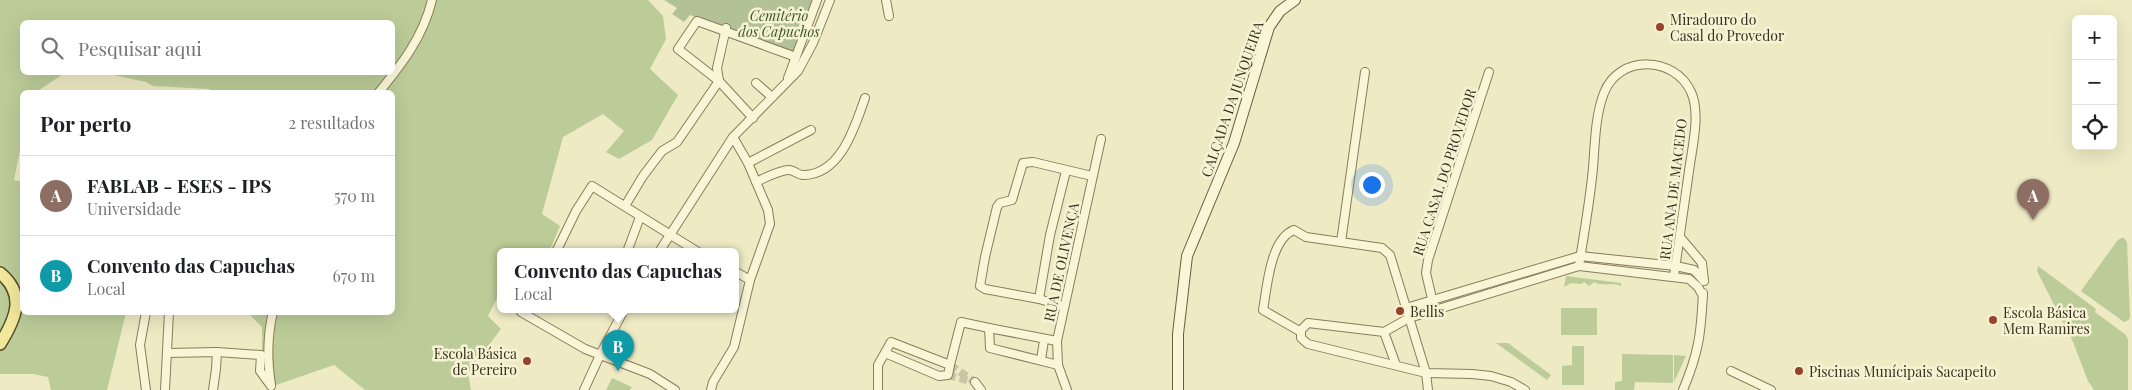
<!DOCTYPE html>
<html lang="pt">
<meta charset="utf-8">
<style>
body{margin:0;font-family:"Playfair Display",serif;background:#f2f2f2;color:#202124}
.controls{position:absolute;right:15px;top:15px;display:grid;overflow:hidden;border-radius:8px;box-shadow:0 5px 20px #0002}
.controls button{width:45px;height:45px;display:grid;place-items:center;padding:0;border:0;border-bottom:1px solid #e0e0e0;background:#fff;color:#202124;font:25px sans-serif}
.you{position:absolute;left:1371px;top:184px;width:18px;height:18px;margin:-12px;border:4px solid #fff;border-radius:50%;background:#1a73e8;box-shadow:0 0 0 8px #1a73e833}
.badge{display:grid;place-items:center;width:32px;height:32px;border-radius:50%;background:#7c3aed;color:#fff;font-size:16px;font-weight:700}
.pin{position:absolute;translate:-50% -41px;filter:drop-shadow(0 1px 2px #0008)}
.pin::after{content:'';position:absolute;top:26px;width:18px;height:15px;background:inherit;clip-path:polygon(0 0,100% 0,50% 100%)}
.popup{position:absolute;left:497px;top:248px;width:242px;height:65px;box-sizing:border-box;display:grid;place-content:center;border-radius:8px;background:#fff;filter:drop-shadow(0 1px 4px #0005);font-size:16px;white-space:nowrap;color:#757577}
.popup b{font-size:19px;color:#202124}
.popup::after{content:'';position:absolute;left:50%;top:100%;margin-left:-10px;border:10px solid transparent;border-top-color:#fff}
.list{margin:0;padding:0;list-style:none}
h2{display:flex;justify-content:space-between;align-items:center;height:65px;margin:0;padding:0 20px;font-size:21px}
h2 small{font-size:16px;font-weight:400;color:#757577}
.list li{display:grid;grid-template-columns:32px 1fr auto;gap:15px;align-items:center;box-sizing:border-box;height:80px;padding:0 20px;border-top:1px solid #e0e0e0}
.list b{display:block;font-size:19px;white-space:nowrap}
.list p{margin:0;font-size:16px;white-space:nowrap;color:#757577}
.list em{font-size:16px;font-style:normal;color:#757577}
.icon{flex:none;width:28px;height:28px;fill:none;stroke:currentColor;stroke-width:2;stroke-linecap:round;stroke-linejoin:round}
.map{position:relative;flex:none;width:2132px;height:390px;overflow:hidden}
.search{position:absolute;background:#fff;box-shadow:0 5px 20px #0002;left:20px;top:20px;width:375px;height:55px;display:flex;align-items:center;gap:12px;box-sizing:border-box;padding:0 18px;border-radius:8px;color:#757577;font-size:19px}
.panel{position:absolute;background:#fff;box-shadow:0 5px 20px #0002;left:20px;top:90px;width:375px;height:225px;border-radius:8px}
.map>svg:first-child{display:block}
.green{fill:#bbcc98}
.cemetery{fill:#b3c197}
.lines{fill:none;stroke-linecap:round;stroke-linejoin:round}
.street-tunnel{stroke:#cac5a3;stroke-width:8;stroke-dasharray:8 4;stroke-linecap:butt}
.street-casing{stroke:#897d5b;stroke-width:10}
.secondary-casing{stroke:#6b5e3e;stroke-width:12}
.primary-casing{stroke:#574a2f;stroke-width:14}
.street{stroke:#f9f6d8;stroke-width:8}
.secondary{stroke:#f9f6d8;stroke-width:10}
.primary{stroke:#f1e89c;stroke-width:11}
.poi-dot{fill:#98412b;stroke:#f6f3d4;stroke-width:2}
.labels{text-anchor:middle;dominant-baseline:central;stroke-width:5;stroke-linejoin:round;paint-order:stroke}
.park-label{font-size:14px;font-style:italic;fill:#3f5525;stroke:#f6f3d4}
.poi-label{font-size:14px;fill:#39311f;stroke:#f6f3d4;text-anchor:start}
.street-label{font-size:14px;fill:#39311f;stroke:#f6f3d4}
</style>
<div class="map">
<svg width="2132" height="390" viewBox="0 0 2132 390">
<rect width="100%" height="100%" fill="#eeeac4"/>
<g class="green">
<polygon points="0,0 648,0 663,16 666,39 650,69 678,95 652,140 619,159 606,152 624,131 603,114 563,137 542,214 560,226 549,252 539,252 534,250 531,252 500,252 500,292 488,316 501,329 468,373 471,390 365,390 334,365 276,385 257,373 262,349 262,327 248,313 392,312 392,92 212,92 209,89 153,86 146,82 104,73 392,72 392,22 22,22 22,72 65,73 36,92 22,92 22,140 14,180 22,182 22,312 126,313 107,390 51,390 48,377 33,374 0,374"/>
<polygon points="2121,238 2124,238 2127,242 2130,316 2129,320 2124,322 2081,291 2117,241"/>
<polygon points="2038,266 2096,309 2095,312 2126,335 2128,340 2128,390 2094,390 2088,381 2073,342 2037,271"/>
<path d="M1566,276L1621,283V286C1611,282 1603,287 1594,282L1589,286L1584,282L1581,284L1571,283L1564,287Z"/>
<rect x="1561" y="308" width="36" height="27"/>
<polygon points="1496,343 1508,343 1551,375 1547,380"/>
<polygon points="1572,346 1584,346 1584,385 1562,385 1562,366 1572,365"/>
<polygon points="1622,354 1673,355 1673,383 1635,382 1634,390 1615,390 1615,382 1622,381"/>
<polygon points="1674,355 1686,356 1674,382"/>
<polygon points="612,378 632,387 630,390 606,390"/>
</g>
<polygon class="cemetery" points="664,0 813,0 795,54 690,15 684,22 672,14 677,8"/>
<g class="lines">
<g class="street-tunnel">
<polyline points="950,365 975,382"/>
<polyline points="948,375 970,381"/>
</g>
<defs>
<g id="street">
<polyline points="886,0 889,16"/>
<polyline points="788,78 817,0"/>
<polyline points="719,81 717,68 726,28"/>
<polyline points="756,83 772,97"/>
<path d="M379,92C402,64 423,37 432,0"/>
<polyline points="753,118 719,81 678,49 697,21 796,57"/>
<polyline points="748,163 811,130"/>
<path d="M756,182C765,178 779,170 789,170C794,170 798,175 803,175C841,175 855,126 865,98"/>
<polyline points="625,206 643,176 662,151 677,142 719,81"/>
<polyline points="1680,237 1702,263 1704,281"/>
<polyline points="1341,242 1365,72"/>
<polyline points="556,252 576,211 592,186 698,252"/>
<polyline points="627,252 640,217"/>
<polyline points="659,252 733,137 798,71 813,43 830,0"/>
<path d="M1579,266C1584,233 1590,201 1593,168C1595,144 1595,116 1604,93C1619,54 1675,56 1691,92C1701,113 1692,148 1689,171C1684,206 1679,241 1674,276"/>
<polyline points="736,272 750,280"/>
<polyline points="1039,299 1050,235 1066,171"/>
<polyline points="1433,303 1426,273 1428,260 1489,72"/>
<polyline points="1063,306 1039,299 985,289 980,286 985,257 997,207 1000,203 1012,200 1023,163 1033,162 1092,176"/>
<polyline points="1406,308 1580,256 1676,266 1694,270 1704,281"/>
<polyline points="523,310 521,312 585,349 650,374 675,390"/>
<path d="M1301,332L1263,310C1267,288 1270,239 1294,230L1306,237L1382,248L1390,255L1426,373L1428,390"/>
<polyline points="1384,332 1396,365"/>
<polyline points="1057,341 989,328 990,348 1058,365"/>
<polyline points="168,353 217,352 261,355 260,371 271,386"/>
<polyline points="1041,360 1044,340"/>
<polyline points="950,365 961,322 989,328"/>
<polyline points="1731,371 1771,390"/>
<polyline points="975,382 981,390"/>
<path d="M271,385C267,360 267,337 273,312"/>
<polyline points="146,390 140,345 146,312"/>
<polyline points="165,390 169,312"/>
<polyline points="213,390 216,369 217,352"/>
<polyline points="584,390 601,353 624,310"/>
<polyline points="711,390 713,382 734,347 750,280 770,224 768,210 748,163 733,137"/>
<polyline points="878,390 878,365 891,342 950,365 948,375 939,376 885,353"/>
<polyline points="1067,390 1058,365 1057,341 1101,139"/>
<polyline points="1525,390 1511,382 1491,376 1472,374 1426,373 1308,344 1301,338 1301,330 1308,323 1384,332 1409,318 1579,266 1689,279 1698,287 1703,296"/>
<path d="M1683,390C1699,352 1701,333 1703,293"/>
</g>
<polyline id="secondary" points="1178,390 1178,334 1187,256 1234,143 1269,27 1280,11 1295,0"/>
<path id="primary" d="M0,273C27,295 15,320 0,344"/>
</defs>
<use href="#street" class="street-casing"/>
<use href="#secondary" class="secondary-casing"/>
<use href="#primary" class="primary-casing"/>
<use href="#street" class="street"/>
<use href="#secondary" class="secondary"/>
<use href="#primary" class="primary"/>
</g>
<g class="poi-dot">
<circle cx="1660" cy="27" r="5"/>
<circle cx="1400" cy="311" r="5"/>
<circle cx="1993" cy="320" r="5"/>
<circle cx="527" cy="361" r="5"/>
<circle cx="1799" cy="371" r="5"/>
</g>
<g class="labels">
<g class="park-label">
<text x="779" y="15">Cemitério<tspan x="779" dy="16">dos Capuchos</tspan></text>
</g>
<g class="poi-label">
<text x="1670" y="19">Miradouro do<tspan x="1670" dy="16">Casal do Provedor</tspan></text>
<text x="1410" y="311">Bellis</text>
<text x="2003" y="312">Escola Básica<tspan x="2003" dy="16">Mem Ramires</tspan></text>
<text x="517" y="353" text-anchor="end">Escola Básica<tspan x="517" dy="16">de Pereiro</tspan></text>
<text x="1809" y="371">Piscinas Munícipais Sacapeito</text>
</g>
<g class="street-label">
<text transform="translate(1232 99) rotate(-71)">CALÇADA DA JUNQUEIRA</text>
<text transform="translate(1444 172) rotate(-72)">RUA CASAL DO PROVEDOR</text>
<text transform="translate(1673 189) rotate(-83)">RUA ANA DE MACEDO</text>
<text transform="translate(1061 262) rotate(-78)">RUA DE OLIVENÇA</text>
</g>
</g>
</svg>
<div class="controls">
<button>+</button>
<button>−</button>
<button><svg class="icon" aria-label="locate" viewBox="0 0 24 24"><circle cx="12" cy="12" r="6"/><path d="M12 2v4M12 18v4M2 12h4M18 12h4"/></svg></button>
</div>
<div class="you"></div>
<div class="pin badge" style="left:2033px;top:220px;background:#8d6e63">A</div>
<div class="pin badge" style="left:618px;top:371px;background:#0f9aa8">B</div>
<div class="popup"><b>Convento das Capuchas</b>Local</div>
<div class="search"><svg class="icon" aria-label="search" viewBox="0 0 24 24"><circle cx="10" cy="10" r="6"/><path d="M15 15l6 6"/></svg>Pesquisar aqui</div>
<section class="panel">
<h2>Por perto<small>2 resultados</small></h2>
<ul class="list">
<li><span class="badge" style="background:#8d6e63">A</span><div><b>FABLAB - ESES - IPS</b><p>Universidade</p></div><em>570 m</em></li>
<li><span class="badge" style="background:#0f9aa8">B</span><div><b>Convento das Capuchas</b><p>Local</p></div><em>670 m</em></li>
</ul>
</section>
</div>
